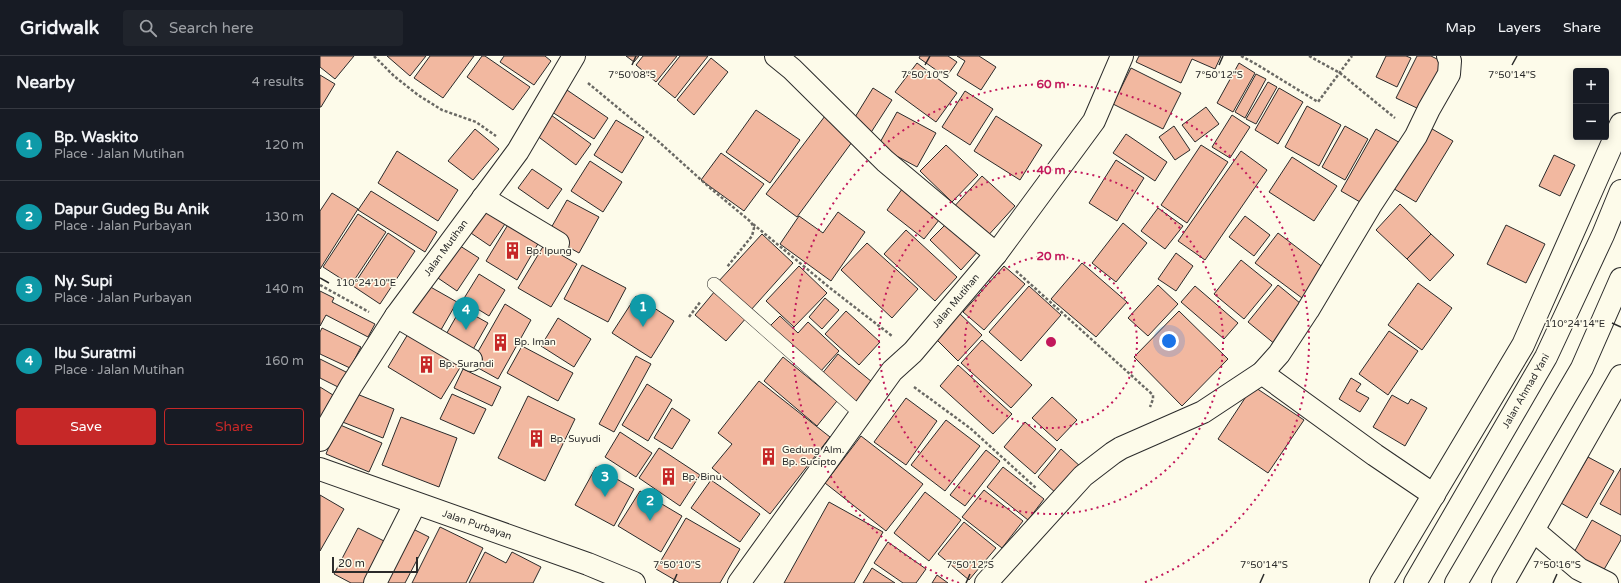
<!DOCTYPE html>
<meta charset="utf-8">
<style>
body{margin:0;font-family:"Varela Round",sans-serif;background:#20242c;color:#f1f3f6}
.controls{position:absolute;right:12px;top:12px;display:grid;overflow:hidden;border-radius:4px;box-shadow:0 2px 10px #0003}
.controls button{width:36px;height:36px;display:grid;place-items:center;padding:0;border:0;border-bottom:1px solid #363941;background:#171b24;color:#f1f3f6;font:20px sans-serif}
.scale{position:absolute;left:12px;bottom:10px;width:86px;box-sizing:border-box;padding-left:4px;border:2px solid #2b2b2b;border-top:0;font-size:11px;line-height:14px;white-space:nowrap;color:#2b2b2b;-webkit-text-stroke:3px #fdfbea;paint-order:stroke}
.you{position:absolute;left:849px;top:285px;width:14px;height:14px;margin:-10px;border:3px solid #fff;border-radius:50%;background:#1a73e8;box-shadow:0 0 0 6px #1a73e833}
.badge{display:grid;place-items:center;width:26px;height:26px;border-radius:50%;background:#c62828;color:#fff;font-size:13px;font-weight:700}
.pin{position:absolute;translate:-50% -33px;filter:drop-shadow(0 1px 2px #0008)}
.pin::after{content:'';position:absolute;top:21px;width:14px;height:12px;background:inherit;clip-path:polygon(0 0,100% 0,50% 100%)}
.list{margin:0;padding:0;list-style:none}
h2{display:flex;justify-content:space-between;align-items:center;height:52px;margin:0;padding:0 16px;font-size:17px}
h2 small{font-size:13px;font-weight:400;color:#9ea1a6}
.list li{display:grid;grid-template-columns:26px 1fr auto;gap:12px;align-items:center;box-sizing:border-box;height:72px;padding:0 16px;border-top:1px solid #363941}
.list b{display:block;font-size:15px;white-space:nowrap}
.list p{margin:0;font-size:13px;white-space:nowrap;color:#9ea1a6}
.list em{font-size:13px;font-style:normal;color:#9ea1a6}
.actions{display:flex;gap:8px;padding:12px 16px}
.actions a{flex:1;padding:9px 0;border:1px solid #c62828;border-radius:4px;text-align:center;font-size:14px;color:#c62828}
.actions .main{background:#c62828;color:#fff}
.icon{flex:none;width:22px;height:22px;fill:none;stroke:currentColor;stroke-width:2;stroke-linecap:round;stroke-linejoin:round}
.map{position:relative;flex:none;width:1301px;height:527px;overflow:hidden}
header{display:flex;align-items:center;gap:24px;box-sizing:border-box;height:56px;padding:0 20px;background:#171b24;border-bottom:1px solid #363941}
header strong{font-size:19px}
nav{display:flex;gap:22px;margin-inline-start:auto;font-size:14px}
.search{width:280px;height:36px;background:#20242c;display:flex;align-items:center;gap:10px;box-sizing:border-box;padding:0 14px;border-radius:4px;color:#9ea1a6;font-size:15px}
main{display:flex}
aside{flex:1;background:#171b24}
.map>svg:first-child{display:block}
.building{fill:#f2b8a0;stroke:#2b2b2b}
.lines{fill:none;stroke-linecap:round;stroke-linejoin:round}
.lane-casing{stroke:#2b2b2b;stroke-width:14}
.street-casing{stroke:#2b2b2b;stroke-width:24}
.secondary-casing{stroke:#2b2b2b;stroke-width:24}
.highway-casing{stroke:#2b2b2b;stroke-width:24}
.path{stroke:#6a6964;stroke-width:2.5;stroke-dasharray:3 2;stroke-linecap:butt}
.lane{stroke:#fdfbea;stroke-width:13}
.street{stroke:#fdfbea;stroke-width:22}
.secondary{stroke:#fdfbea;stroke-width:22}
.highway{stroke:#fdfbea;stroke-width:22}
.ticks{fill:none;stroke:#2b2b2b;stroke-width:1.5}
.ring{fill:none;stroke:#c2185b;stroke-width:2;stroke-dasharray:2 4}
.labels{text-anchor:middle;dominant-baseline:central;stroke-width:3;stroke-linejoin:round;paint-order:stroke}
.street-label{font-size:10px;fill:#2b2b2b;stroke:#fdfbea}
.poi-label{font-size:10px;fill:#2b2b2b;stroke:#fdfbea;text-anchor:start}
.ticks-label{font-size:10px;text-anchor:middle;fill:#2b2b2b;stroke:#fdfbea;stroke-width:3;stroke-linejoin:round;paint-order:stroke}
.centre{fill:#c2185b;stroke:#fdfbea;stroke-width:2}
.ring-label{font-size:12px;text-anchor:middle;font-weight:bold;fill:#c2185b;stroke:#fdfbea;stroke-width:3;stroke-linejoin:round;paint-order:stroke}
</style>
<header>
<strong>Gridwalk</strong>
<div class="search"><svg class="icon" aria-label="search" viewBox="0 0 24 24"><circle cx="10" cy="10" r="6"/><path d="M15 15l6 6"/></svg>Search here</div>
<nav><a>Map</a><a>Layers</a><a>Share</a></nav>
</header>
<main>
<aside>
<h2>Nearby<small>4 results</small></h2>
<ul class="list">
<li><span class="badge" style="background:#0f9aa8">1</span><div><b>Bp. Waskito</b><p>Place · Jalan Mutihan</p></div><em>120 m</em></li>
<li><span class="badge" style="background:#0f9aa8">2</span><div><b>Dapur Gudeg Bu Anik</b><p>Place · Jalan Purbayan</p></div><em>130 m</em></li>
<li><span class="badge" style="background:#0f9aa8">3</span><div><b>Ny. Supi</b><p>Place · Jalan Purbayan</p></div><em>140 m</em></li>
<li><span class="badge" style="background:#0f9aa8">4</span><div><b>Ibu Suratmi</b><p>Place · Jalan Mutihan</p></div><em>160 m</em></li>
</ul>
<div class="actions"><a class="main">Save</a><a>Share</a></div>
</aside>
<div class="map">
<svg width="1301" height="527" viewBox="0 0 1301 527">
<rect width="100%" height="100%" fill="#fdfbea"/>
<g class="building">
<polygon points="0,0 34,0 15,23 0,11"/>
<polygon points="67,0 106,0 90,20"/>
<polygon points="110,0 154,0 123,42 94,22"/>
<polygon points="162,0 165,0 210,31 193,54 147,21"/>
<polygon points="184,0 225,0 231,5 214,29 180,6"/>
<polygon points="306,0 319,0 314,6"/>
<polygon points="323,0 357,0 336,26 316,9"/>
<polygon points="360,0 388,0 355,42 338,28"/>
<polygon points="600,0 628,0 637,6 626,21 599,2"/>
<polygon points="637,0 659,0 676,11 661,34 637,19 645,5"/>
<polygon points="819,0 901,0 895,13 872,3 861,27 816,6"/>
<polygon points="1066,0 1086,0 1091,2 1077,31 1056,21"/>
<polygon points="1097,0 1111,0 1125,7 1101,54 1076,42"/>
<polygon points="391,2 408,16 374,59 357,44"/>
<polygon points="597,7 637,37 616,66 575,36"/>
<polygon points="919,7 935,17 913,56 897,47"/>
<polygon points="811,12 861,37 843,73 793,48"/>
<polygon points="936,18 946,23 925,62 915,56"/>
<polygon points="0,19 15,28 1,51 0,51"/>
<polygon points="948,26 957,31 936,68 926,63"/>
<polygon points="553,32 572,44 550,78 532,66"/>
<polygon points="959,32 983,46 958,88 935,74"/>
<polygon points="247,34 288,62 274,83 232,56"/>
<polygon points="645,35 673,53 650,89 622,71"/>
<polygon points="987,50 1021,69 999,110 965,91"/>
<polygon points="886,51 899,68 875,86 862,69"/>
<polygon points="436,54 480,84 450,127 406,96"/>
<polygon points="577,56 616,77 597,111 558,90"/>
<polygon points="231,59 271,88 256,109 216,79"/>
<polygon points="912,59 930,71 910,102 892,91"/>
<polygon points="505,60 535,82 477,161 446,138"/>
<polygon points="676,60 722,89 700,124 654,95"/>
<polygon points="296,64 324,81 302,117 274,99"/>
<polygon points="854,70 870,94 855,104 839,81"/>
<polygon points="1025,70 1048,83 1025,124 1002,111"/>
<polygon points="1107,70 1133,85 1096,146 1071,131"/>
<polygon points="155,73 179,93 153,124 128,105"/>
<polygon points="1056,73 1082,88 1047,150 1021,135"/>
<polygon points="806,78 847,106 835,125 793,97"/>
<polygon points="626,89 658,119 632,146 600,115"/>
<polygon points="881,89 908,106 867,167 841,149"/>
<polygon points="77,95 138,134 118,165 58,127"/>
<polygon points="921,95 947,114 885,204 858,185"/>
<polygon points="401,97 444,128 424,155 381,124"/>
<polygon points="1234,99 1255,109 1240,140 1219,130"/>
<polygon points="972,101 1017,130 994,165 949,136"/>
<polygon points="796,104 824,122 797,165 769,147"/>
<polygon points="270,105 302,126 283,156 251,135"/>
<polygon points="212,113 242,133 228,153 198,132"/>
<polygon points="662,120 695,150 664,184 631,154"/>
<polygon points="585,129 623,159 604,183 567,154"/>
<polygon points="51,135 117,176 105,196 38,154"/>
<polygon points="12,137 38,153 0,213 0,155"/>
<polygon points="247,144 279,161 259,197 227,179"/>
<polygon points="162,148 187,165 170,190 145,173"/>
<polygon points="1080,148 1111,178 1087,203 1056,174"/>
<polygon points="838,152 863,170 845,193 821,175"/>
<polygon points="518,156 545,176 511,225 460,188 479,160 503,177"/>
<polygon points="38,158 66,176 31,229 3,211"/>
<polygon points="925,160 950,179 934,200 909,181"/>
<polygon points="629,165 659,194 641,214 610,184"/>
<polygon points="189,167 219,186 197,224 166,205"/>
<polygon points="803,167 827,187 796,226 772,207"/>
<polygon points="1186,169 1225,188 1206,227 1167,208"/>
<polygon points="586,174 637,221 615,245 564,198"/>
<polygon points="68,177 95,195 60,248 33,230"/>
<polygon points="958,177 1004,212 982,242 935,207"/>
<polygon points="442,178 473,207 430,255 398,226"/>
<polygon points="1111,178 1134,199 1110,225 1087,203"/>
<polygon points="547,187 598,233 572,262 521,214"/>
<polygon points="137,188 159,202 137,235 115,220"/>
<polygon points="224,189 257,208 231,251 198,232"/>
<polygon points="856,197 873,210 856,235 838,223"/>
<polygon points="921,204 952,229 924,263 894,238"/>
<polygon points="762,207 807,246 776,281 731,243"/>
<polygon points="262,209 306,232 288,266 244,243"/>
<polygon points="479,210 507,237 474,271 446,245"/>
<polygon points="684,210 705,228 664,274 643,256"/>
<polygon points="159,218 185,234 169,260 143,244"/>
<polygon points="1098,227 1132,252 1102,294 1068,269"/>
<polygon points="107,229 137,246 118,279 89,262"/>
<polygon points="838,229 858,248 828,280 808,262"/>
<polygon points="958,229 986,252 956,289 928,266"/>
<polygon points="709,230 741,259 701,305 669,276"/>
<polygon points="875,230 918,267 904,283 861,246"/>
<polygon points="0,235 14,242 12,246 55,268 48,281 6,259 0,270"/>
<polygon points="395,235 427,261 406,285 375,259"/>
<polygon points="316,240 354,265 331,302 292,277"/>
<polygon points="505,242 519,254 502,273 489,261"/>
<polygon points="185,248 211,264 178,323 151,308"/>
<polygon points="141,252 168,267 151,297 124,282"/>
<polygon points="526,255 560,286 539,309 505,278"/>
<polygon points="859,255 908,303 862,350 814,301"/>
<polygon points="638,256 662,279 638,305 614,281"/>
<polygon points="460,260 478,277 488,266 519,295 500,316 450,270"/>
<polygon points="238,262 271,283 254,311 221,290"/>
<polygon points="2,272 41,291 30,312 0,298 0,276"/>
<polygon points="91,273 144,305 121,343 68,311"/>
<polygon points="1069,275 1098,295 1068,339 1039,318"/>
<polygon points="662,284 712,329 691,352 641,307"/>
<polygon points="202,290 253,317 238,345 187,317"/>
<polygon points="518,298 552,326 535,347 501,319"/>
<polygon points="316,300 331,308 294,376 279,368"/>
<polygon points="463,301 517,345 497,370 444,325"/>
<polygon points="0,303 28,317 20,332 0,322"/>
<polygon points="638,309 692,358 673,378 620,330"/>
<polygon points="143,313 181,331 172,350 134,332"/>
<polygon points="1031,322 1041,328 1036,335 1049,342 1040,356 1019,343"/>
<polygon points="439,325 510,381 450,458 392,412 412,388 398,377"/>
<polygon points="327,328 352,344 328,385 302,369"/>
<polygon points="933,330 984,364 948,417 898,383"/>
<polygon points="0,331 13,339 0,362"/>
<polygon points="32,336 74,353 63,382 20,365"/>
<polygon points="132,338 166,353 154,378 120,363"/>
<polygon points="1072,339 1088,348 1091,343 1107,352 1085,390 1053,371"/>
<polygon points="208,340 255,363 225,425 178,402"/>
<polygon points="732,341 757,364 737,385 712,362"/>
<polygon points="586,342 617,365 586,409 554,386"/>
<polygon points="352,352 370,364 352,393 334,382"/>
<polygon points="81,361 137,382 119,431 62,409"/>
<polygon points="626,364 660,390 625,435 591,409"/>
<polygon points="705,366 736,393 715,418 684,391"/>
<polygon points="18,368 62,387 49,416 6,398"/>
<polygon points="300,376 332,397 316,421 285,401"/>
<polygon points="541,380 603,428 566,475 505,427"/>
<polygon points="339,392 380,419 360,450 319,422"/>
<polygon points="741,393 761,411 737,438 718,421"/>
<polygon points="666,394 680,405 645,450 630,439"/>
<polygon points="1268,401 1294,415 1267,462 1241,447"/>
<polygon points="276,411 314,433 294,470 255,449"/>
<polygon points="683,411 724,443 708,464 667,431"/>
<polygon points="1301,412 1301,459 1280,448"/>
<polygon points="391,424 440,458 420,486 371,452"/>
<polygon points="664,434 703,465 682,492 642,461"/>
<polygon points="320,435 362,460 341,496 298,470"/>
<polygon points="605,436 641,464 609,505 574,477"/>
<polygon points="0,439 24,453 0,495"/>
<polygon points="509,446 563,476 534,527 464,527"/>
<polygon points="366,462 420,493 400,527 360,527 336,513"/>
<polygon points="1272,464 1301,480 1301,484 1282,517 1252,500"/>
<polygon points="644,466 676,492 649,524 618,498"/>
<polygon points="87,470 109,481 85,527 61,527"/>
<polygon points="120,471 163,492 146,527 92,527"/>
<polygon points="38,472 72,489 52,527 31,527 14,518"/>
<polygon points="568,486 606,513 596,527 583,527 554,507"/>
<polygon points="165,496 186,507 192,496 221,511 213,527 149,527"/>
<polygon points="552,512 575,527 543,527"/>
<polygon points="617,519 628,527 612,527"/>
</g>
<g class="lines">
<defs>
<polyline id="lane" points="394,228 541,358"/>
<g id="street">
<polyline points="456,0 472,13 565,105 676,198"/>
<polyline points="163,142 238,187"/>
<polyline points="76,260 151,304"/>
<polyline points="942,317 1055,399 1114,439"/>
<polyline points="0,384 31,330 76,260 198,95 254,0"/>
<polyline points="1214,475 1259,513 1287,527"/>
<polyline points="55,527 95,448"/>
<polyline points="419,527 572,315 593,296 676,198 774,65 802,0"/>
<polyline points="666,527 763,420 793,397 801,392 883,356 942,317 959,298 988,254 1050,150 1096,80 1109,53 1129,18 1130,5 1128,0"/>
</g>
<g id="secondary">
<polyline points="0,413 268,508 314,527"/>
<polyline points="1061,527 1203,289 1301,68"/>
<polyline points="1183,527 1301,320"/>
</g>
<g id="highway">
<polyline points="1095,527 1226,301 1283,179 1301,135"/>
<polyline points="1136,527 1262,312 1301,223"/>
</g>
</defs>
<use href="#lane" class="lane-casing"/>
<use href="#street" class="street-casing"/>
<use href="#secondary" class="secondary-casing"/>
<use href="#highway" class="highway-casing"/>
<g class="path">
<polyline points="54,0 74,20 98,39 122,54 156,66 176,80"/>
<polyline points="921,0 936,8 998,46 1032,0"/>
<polyline points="989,0 1020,17 1075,62"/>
<polyline points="268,27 338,85 389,131 431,166 434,172 432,180 407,211"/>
<polyline points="433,168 510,232 572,280"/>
<polyline points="696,215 833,339 833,343 830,351"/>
<polyline points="0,229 49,256"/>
<polyline points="369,261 381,245"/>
<polyline points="594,331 650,372 716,432"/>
</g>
<use href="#lane" class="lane"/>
<use href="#street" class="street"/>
<use href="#secondary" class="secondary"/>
<use href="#highway" class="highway"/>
</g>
<path class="ticks" d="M312,9L316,0M605,9L610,0M899,9L903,0M1192,9L1197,0M0,222L9,227M1292,267L1301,271M353,527L357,518M646,527L650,518M940,527L944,518M1233,527L1237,518"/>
<g class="ring">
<circle cx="731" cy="286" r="86"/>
<circle cx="731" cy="286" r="172"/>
<path d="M639 527A258 258 0 1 1 823 527"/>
</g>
<defs>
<symbol id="building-bare" viewBox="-9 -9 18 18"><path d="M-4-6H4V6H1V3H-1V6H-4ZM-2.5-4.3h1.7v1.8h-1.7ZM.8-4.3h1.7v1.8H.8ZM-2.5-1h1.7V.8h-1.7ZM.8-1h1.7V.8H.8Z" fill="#c62828" stroke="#fdfbea" stroke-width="2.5" paint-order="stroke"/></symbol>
</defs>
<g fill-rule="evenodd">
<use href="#building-bare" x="180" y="182" width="25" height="25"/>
<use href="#building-bare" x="168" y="274" width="25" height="25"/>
<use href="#building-bare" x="94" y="296" width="25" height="25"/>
<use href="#building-bare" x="204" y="370" width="25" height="25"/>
<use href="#building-bare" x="436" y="388" width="25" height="25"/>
<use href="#building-bare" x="336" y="408" width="25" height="25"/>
</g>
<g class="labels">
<g class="street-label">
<text transform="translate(126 192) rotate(-54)">Jalan Mutihan</text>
<text transform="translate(636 245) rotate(-50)">Jalan Mutihan</text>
<text transform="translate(1206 335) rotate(-60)">Jalan Ahmad Yani</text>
<text transform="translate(157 469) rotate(19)">Jalan Purbayan</text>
</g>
<g class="poi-label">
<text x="206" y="195">Bp. Ipung</text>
<text x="194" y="286">Bp. Iman</text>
<text x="119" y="308">Bp. Surandi</text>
<text x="230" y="383">Bp. Suyudi</text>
<text x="462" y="394">Gedung Alm.<tspan x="462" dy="12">Bp. Sucipto</tspan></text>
<text x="362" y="421">Bp. Binu</text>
</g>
</g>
<g class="ticks-label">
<text x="312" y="22">7°50'08"S</text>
<text x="605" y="22">7°50'10"S</text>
<text x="899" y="22">7°50'12"S</text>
<text x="1192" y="22">7°50'14"S</text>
<text x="46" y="230">110°24'10"E</text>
<text x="1255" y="271">110°24'14"E</text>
<text x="357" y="512">7°50'10"S</text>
<text x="650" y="512">7°50'12"S</text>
<text x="944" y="512">7°50'14"S</text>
<text x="1237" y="512">7°50'16"S</text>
</g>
<circle cx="731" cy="286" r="6" class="centre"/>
<g class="ring-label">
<text x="731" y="32">60 m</text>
<text x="731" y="118">40 m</text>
<text x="731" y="204">20 m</text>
</g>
</svg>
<div class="controls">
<button>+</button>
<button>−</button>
</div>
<div class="scale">20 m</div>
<div class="you"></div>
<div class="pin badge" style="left:323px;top:271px;background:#0f9aa8">1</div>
<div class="pin badge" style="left:330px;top:465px;background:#0f9aa8">2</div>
<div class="pin badge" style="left:285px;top:441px;background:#0f9aa8">3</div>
<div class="pin badge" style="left:146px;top:274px;background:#0f9aa8">4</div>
</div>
</main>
